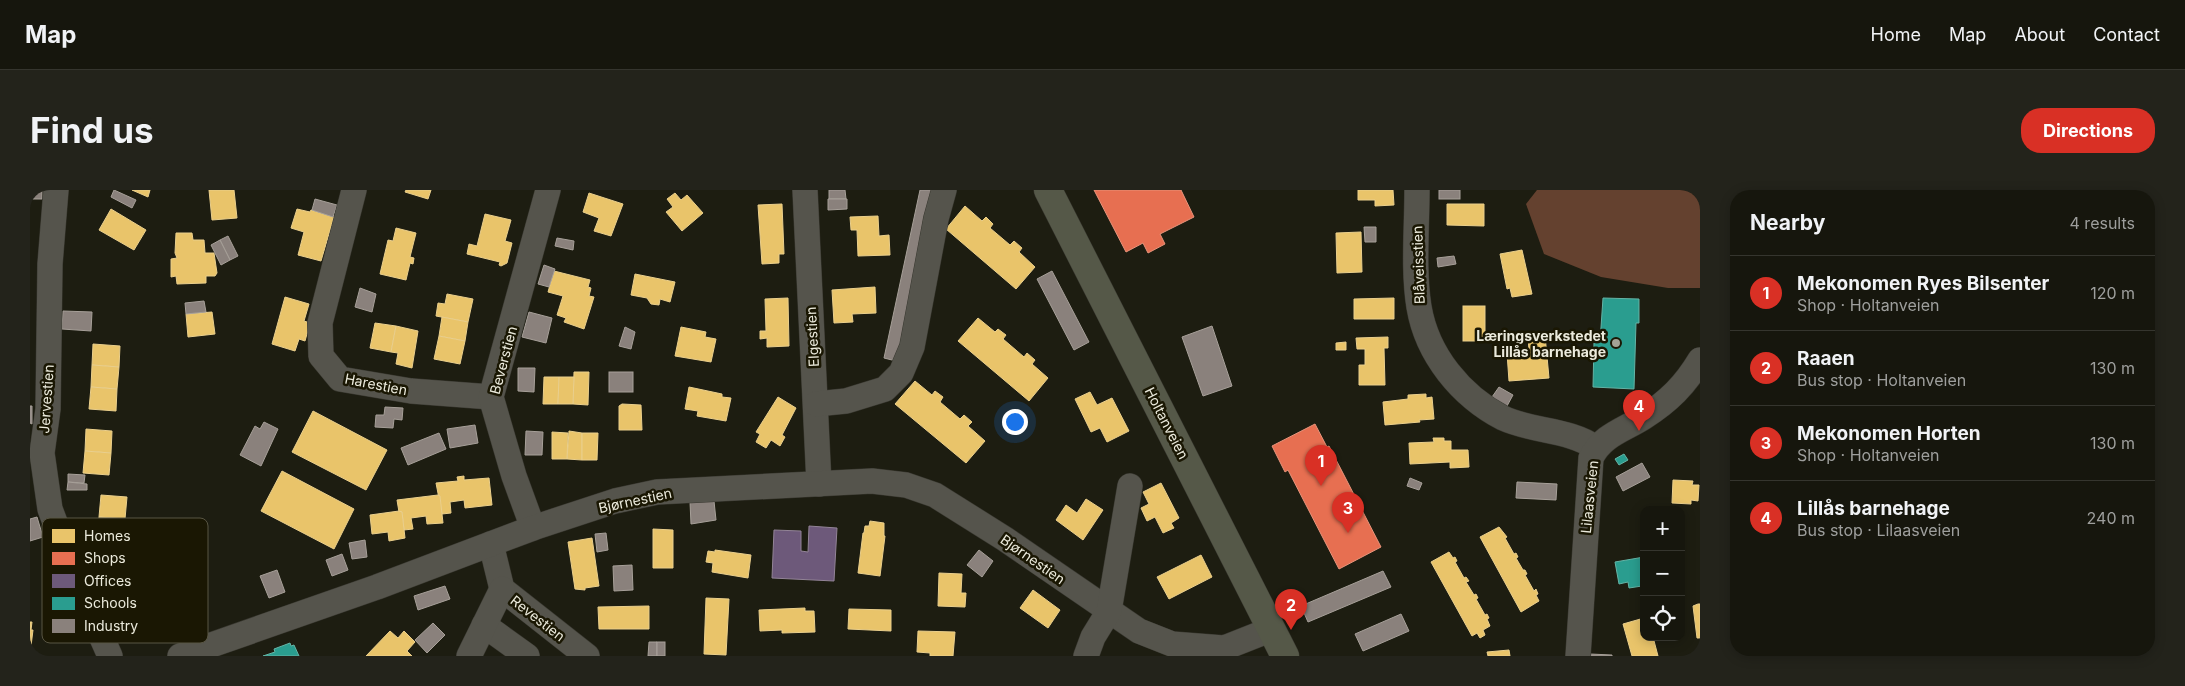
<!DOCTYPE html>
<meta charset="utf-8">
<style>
body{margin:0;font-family:Inter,sans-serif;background:#23231b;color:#f1f3f6}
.controls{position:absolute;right:15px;bottom:15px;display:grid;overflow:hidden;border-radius:10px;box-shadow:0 2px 12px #0003}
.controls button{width:45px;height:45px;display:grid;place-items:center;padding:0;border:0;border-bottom:1px solid #35352e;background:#16160d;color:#f1f3f6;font:25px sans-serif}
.you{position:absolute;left:984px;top:231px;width:18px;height:18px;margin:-12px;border:4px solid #fff;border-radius:50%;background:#1a73e8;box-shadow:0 0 0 8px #1a73e833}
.badge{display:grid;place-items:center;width:32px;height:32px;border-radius:50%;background:#d93025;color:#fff;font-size:16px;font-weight:700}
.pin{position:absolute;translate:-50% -41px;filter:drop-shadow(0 1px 2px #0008)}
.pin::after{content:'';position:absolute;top:26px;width:18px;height:15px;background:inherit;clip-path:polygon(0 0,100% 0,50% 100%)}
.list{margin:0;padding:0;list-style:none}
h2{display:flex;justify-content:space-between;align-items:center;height:65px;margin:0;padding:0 20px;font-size:21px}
h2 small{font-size:16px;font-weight:400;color:#9e9f9d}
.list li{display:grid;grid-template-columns:32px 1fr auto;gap:15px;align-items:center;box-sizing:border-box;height:75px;padding:0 20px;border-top:1px solid #35352e}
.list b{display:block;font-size:19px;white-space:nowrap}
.list p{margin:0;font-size:16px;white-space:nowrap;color:#9e9f9d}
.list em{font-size:16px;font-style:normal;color:#9e9f9d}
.icon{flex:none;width:28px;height:28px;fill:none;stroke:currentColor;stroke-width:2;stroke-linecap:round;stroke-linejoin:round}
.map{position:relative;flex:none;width:1670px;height:466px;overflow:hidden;border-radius:20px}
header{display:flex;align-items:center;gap:30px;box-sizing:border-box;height:70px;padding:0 25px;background:#16160d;border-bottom:1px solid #35352e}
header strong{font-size:24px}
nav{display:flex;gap:28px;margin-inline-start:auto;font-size:18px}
.intro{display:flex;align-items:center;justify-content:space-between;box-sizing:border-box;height:120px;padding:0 30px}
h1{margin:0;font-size:35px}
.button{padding:12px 22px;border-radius:20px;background:#d93025;color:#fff;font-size:18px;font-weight:700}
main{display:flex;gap:30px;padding:0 30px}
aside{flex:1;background:#16160d;border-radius:20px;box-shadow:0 2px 12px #0003}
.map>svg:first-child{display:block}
.forest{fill:#64412f}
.homes{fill:#e9c46a;stroke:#eacf8c}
.shops{fill:#e76f51;stroke:#e8947b}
.offices{fill:#6d597a;stroke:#938497}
.schools{fill:#2a9d8f;stroke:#64b4a6}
.industry{fill:#8a817c;stroke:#a7a099}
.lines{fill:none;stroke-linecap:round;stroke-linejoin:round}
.minor-casing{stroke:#393830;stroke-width:26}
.major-casing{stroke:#393830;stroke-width:29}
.minor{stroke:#55544c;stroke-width:25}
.major{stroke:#555848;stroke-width:28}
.poi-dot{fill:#a3a295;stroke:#1a1703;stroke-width:2}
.labels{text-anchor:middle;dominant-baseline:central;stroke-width:5;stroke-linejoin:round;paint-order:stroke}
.street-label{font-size:14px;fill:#ebeadc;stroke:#1a1703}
.poi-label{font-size:14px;font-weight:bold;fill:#ebeadc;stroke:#1a1703;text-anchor:end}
.key{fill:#1a1703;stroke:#595644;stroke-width:1}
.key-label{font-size:14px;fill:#ebeadc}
</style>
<header>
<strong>Map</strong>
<nav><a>Home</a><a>Map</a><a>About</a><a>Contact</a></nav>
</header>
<div class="intro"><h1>Find us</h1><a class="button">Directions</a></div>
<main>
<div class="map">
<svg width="1670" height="466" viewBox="0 0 1670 466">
<rect width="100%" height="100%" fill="#1d1d11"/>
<polygon class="forest" points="1507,0 1670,0 1670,98 1638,98 1571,87 1514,64 1496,14"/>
<g class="homes">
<polygon points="102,0 120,0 118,7"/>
<polygon points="179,0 204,0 207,28 182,30"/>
<polygon points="376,0 401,0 398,9 375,2"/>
<polygon points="1328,0 1363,0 1364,15 1345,16 1345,10 1328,10"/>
<polygon points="559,3 593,14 581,46 564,41 569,28 553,22"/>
<polygon points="645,3 651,10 657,5 673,23 652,41 636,22 643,17 637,9"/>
<polygon points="752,14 754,64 749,64 749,73 732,74 728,15"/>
<polygon points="1417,14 1454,14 1454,36 1417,35"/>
<polygon points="935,16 952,31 956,27 963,34 960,38 980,55 984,51 992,58 989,62 1005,77 986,99 916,39"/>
<polygon points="81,19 116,40 104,60 69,40"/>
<polygon points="267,19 280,22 281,20 304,27 291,71 268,65 274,42 261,38"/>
<polygon points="455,24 481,30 475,51 482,53 477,73 471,76 469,75 470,72 437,64 439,54 447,56"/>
<polygon points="848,26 849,46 859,45 860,65 828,66 827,40 821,40 820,27"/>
<polygon points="366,38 386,43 380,67 384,68 383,74 380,73 376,90 350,84 358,50 363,51"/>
<polygon points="1331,42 1332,82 1307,83 1306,43"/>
<polygon points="146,43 162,43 163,50 174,50 175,63 184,63 187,83 185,86 176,86 176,93 147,94 146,86 141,87 141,69 147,68 145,63"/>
<polygon points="1492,60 1502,104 1482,107 1480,98 1477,99 1470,64"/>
<polygon points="524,81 560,90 558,97 561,98 559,106 564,107 554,139 534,132 536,128 527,125 533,106 518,102"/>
<polygon points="605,84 645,92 640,112 630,109 629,115 621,114 617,108 601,105"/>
<polygon points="845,97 846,123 822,124 823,132 804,133 802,100"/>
<polygon points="417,104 443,109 438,132 406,126 408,113 415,114"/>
<polygon points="255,107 279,114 274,131 280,133 275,151 269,149 265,161 242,154"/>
<polygon points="758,108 759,156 737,157 737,148 730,149 730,141 736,141 735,109"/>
<polygon points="1364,108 1364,129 1324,129 1324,109"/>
<rect x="1433" y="116" width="22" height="35"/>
<polygon points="182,122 185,144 158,147 156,124"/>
<polygon points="412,127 438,132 435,151 409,146"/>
<polygon points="948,128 965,142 968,139 976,145 973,149 994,167 997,163 1005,170 1002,174 1018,188 999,211 928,151"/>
<polygon points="345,133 366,136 361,162 340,158"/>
<polygon points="366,136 388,141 382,178 366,174 368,163 361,162"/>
<polygon points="651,137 676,142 675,147 686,149 681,172 645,166"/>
<polygon points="1515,145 1519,188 1479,191 1477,163 1499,161 1498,146"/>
<polygon points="409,146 435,151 430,174 404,169"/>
<polygon points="1358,147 1358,158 1354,158 1355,195 1329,195 1329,175 1335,175 1335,159 1327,159 1326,148"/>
<polygon points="1316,152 1316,160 1306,160 1306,153"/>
<polygon points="63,154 90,156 89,177 62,175"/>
<polygon points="62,175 89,177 87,199 61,197"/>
<polygon points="544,182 559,182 558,215 543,214"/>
<polygon points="514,187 529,187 528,214 513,214"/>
<polygon points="529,187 544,187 543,214 528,214"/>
<polygon points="885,191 902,205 905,201 913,207 910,212 930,229 934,225 942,232 938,236 955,251 936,273 865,214"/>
<polygon points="61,197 87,199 86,221 59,219"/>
<polygon points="659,197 692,204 692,207 701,208 696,231 667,226 668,221 655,219"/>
<polygon points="1060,202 1067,215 1082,208 1099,241 1077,252 1070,238 1061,242 1045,209"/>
<polygon points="1396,204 1396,208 1402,207 1404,229 1389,230 1390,232 1355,235 1353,212 1378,209 1378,205"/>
<polygon points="748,207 766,218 752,245 755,247 750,256 741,250 736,258 726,252 730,244 726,242"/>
<polygon points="592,214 611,215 612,240 589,240 589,216"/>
<polygon points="283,221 357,260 336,300 262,262"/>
<polygon points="56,239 82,241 81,263 55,261"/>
<polygon points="539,241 552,243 552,270 537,269"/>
<polygon points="522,242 538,243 537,269 522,269"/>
<polygon points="552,243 568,243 567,270 552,270"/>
<polygon points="1403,248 1414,248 1414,251 1421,251 1421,260 1438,260 1439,277 1420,278 1420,272 1380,274 1379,253 1404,252"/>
<polygon points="55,261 81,263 79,285 53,283"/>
<polygon points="252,281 324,319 304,359 231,321"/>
<polygon points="434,286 434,290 459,288 462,315 435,318 434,310 420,312 421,323 412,324 406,293 428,291 427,287"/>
<polygon points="1643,290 1663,291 1662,295 1669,295 1668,311 1661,310 1661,314 1642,313"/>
<polygon points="1131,293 1149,328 1141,333 1144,338 1133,343 1125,327 1117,331 1111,318 1119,314 1113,302"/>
<polygon points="71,305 97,307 95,329 69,327"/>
<polygon points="408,305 410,306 413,333 397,334 396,326 381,328 383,339 374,340 372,322 369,322 367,310"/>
<polygon points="1056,309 1073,320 1053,350 1026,330 1036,315 1047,323"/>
<polygon points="369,321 372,322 375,348 359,351 358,342 342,344 340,325"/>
<polygon points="69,327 95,329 94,351 92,350 91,357 77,356 78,349 68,348"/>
<polygon points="840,331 854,333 854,346 855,346 850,386 828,383 833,343 834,343 835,336 839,336"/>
<polygon points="1469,337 1477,347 1475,348 1484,364 1486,363 1488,367 1486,368 1493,380 1495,380 1497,384 1495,385 1504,401 1506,399 1508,404 1506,405 1509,411 1491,422 1450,347"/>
<polygon points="623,339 643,340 643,378 623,378"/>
<polygon points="562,348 569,396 555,398 555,400 545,399 538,352"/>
<polygon points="685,360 721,365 718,388 682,382 683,373 676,372 678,361 685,362"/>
<polygon points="1419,362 1423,368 1425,367 1427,371 1425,372 1434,388 1436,387 1439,391 1436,392 1444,405 1446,404 1448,408 1446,409 1455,425 1457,424 1459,428 1457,429 1460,436 1453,440 1455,445 1450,448 1447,443 1442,446 1401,372"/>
<polygon points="1171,365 1182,387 1139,409 1127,387"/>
<polygon points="909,383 932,384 931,403 936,403 935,417 908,416"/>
<polygon points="1003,400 1030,420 1018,438 990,418"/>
<polygon points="676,408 699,409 696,465 674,464"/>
<polygon points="1668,414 1670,414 1670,448 1667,448 1663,416"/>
<polygon points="619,416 619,439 569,439 568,417"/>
<polygon points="775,418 775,421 784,421 785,442 752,443 752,440 730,441 729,420"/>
<polygon points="819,419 861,420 861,441 818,439"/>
<polygon points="1614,428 1614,447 1623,447 1628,466 1602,466 1593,434"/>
<polygon points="0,432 2,432 1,440 3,440 0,464"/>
<polygon points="360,441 368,448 374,441 385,452 377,461 382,466 336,466"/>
<polygon points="888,441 925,442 923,466 900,466 900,463 887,462"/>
<polygon points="1479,460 1480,466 1458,466 1457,462"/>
</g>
<g class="shops">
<polygon points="1064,0 1151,0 1164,27 1130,44 1135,54 1118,63 1113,53 1096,62"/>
<polygon points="1285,234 1297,257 1299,256 1351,357 1309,379 1258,280 1255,282 1242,256"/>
</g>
<polygon class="offices" points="779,336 807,338 804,391 742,388 744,340 771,341 771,361 778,362"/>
<g class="schools">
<polygon points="1573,108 1609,109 1609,133 1606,133 1604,199 1563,197 1564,152 1570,152"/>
<polygon points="1594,264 1598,270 1589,275 1585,269"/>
<polygon points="1614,367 1612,396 1599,398 1598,392 1589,394 1585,372"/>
<polygon points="260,453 261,456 264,455 269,466 233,466 245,462 244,459"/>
</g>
<g class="industry">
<polygon points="0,0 12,0 12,9 2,9"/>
<polygon points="84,0 106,10 102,18 81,7"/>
<polygon points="799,0 815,0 816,9 799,9"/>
<polygon points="890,0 907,0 870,172 854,168"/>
<rect x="1409" y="0" width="21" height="9"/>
<polygon points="285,9 307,15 303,27 282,20"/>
<polygon points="798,9 817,9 817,19 798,20"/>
<polygon points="1334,37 1346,37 1346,52 1335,52"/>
<polygon points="198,46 208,66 200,70 190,50"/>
<polygon points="527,48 544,51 543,60 525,56"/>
<polygon points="190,50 200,70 191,75 181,55"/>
<polygon points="1424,66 1426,74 1408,77 1407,68"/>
<polygon points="514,75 525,79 519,97 508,94"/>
<polygon points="1022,81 1059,152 1044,160 1007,89"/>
<polygon points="330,98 346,104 342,122 325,117"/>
<polygon points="174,111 176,122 156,124 155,113"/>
<polygon points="33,121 62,122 61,141 32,139"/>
<polygon points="499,122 522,128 516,153 492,147"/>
<polygon points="1182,136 1202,196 1173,206 1152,147"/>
<polygon points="595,137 605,142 601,159 589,156"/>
<polygon points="488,178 505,178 504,202 488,201"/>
<rect x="579" y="182" width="24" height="20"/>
<polygon points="1469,197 1483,205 1477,216 1462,207"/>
<polygon points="0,216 2,216 2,234 0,233"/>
<polygon points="355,217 373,218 372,230 364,229 363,238 345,237 346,225 354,225"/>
<polygon points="234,232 248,239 231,276 210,265 225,236 230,239"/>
<polygon points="445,235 448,253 420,258 417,239"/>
<polygon points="496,241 513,242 512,265 495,265"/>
<polygon points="409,243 416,259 378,275 371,258"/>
<polygon points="1612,273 1620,287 1593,301 1586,287"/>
<polygon points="38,284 55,285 54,293 38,292"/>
<polygon points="1380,288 1392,293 1389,300 1377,296"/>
<polygon points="38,292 57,294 57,300 37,300"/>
<polygon points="1487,292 1527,294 1526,310 1486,308"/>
<polygon points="684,311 686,330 661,334 660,312"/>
<polygon points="7,327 13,347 0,351 0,329"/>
<polygon points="576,343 578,360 567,362 565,344"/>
<polygon points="335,350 337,367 322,369 319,353"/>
<polygon points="949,360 963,371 952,387 937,375"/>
<polygon points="312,364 318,380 302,386 296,370"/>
<polygon points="602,375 603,400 584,401 583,376"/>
<polygon points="247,380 255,402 239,408 230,386"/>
<polygon points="1353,381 1361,397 1278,432 1271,416"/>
<polygon points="415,396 420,409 388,420 384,406"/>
<polygon points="1371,424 1379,441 1333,461 1325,444"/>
<polygon points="403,433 415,445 397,463 385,450"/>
<polygon points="619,452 627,452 627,466 618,466"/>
<rect x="627" y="452" width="8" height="14"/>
<polygon points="1560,464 1582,465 1582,466 1560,466"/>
</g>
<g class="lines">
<defs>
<g id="minor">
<polyline points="26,0 20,74 18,219 12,263 20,319 49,396 80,466"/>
<polyline points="324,0 290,133 291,166 310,189 381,201 461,207"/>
<polyline points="775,0 789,294"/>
<path d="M1387,0C1387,38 1383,80 1389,117C1397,165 1431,206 1473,228C1503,242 1539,239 1566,258"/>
<polyline points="786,214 816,211 855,199 871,183 882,157 906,29 914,0"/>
<polyline points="503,338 484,286 461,207 518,0"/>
<polyline points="461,354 472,399 557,466"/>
<polyline points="454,435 497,466"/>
<polyline points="150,466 347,397 503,338 585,311 627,302 842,291 876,295 905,305 975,349 1109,441 1142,454 1194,458 1242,439"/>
<polyline points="439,466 472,399"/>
<polyline points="1056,466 1063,447 1079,421 1100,296"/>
<path d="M1548,466L1561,268C1572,245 1594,240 1614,227C1639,211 1655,195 1670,170"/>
</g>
<polyline id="major" points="1018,0 1255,466"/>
</defs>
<use href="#minor" class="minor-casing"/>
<use href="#major" class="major-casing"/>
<use href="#minor" class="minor"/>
<use href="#major" class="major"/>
</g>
<circle class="poi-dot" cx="1586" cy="153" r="5"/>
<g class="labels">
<g class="street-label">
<text transform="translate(1388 75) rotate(-92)">Blåveisstien</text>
<text transform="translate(782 147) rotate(-93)">Elgestien</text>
<text transform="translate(473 170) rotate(-75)">Beverstien</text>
<text transform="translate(346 194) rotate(11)">Harestien</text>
<text transform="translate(16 209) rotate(-86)">Jervestien</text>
<text transform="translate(1137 233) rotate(63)">Holtanveien</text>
<text transform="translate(1559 307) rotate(-84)">Lilaasveien</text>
<text transform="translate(605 310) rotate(-12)">Bjørnestien</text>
<text transform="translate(1003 369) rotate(35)">Bjørnestien</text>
<text transform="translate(508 428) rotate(38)">Revestien</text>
</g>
<g class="poi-label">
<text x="1576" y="145">Læringsverkstedet<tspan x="1576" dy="16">Lillås barnehage</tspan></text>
</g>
</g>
<rect x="12" y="328" width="166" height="125" rx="8" class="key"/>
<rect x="22" y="339" width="23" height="14" fill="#e9c46a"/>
<rect x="22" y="362" width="23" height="13" fill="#e76f51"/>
<rect x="22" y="384" width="23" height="14" fill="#6d597a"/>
<rect x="22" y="407" width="23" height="13" fill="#2a9d8f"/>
<rect x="22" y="429" width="23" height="14" fill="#8a817c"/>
<g class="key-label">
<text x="54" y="351">Homes</text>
<text x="54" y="373">Shops</text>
<text x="54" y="396">Offices</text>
<text x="54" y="418">Schools</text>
<text x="54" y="441">Industry</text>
</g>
</svg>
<div class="controls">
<button>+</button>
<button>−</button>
<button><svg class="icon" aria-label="locate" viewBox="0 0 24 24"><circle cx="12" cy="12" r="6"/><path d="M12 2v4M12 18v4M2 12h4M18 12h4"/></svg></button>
</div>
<div class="you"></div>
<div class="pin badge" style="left:1291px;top:296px">1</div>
<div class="pin badge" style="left:1261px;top:440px">2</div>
<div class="pin badge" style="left:1318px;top:343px">3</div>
<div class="pin badge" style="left:1609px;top:241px">4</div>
</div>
<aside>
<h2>Nearby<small>4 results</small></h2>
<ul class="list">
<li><span class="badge">1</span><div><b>Mekonomen Ryes Bilsenter</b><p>Shop · Holtanveien</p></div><em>120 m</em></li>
<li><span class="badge">2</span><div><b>Raaen</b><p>Bus stop · Holtanveien</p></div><em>130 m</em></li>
<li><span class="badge">3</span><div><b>Mekonomen Horten</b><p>Shop · Holtanveien</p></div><em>130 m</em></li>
<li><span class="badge">4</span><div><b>Lillås barnehage</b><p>Bus stop · Lilaasveien</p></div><em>240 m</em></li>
</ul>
</aside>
</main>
